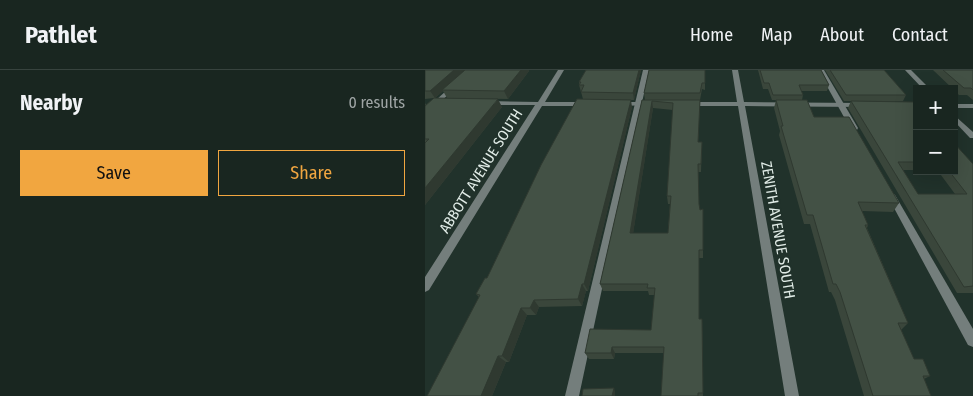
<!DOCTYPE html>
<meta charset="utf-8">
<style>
body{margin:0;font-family:"Fira Sans Condensed",sans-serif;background:#26322d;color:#f1f3f6}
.controls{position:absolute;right:15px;top:15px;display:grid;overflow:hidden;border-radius:0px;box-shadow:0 5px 20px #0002}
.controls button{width:45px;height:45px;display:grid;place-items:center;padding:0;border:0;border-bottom:1px solid #37433e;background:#192620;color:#f1f3f6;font:25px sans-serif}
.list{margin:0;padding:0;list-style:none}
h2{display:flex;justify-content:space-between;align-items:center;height:65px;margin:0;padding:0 20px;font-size:21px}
h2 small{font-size:16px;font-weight:400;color:#9fa5a5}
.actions{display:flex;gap:10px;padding:15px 20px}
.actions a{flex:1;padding:11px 0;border:1px solid #f1a640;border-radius:0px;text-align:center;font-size:18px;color:#f1a640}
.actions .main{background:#f1a640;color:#111}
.map{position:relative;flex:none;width:548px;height:326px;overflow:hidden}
header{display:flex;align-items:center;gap:30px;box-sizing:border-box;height:70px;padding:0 25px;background:#192620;border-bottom:1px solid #37433e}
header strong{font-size:24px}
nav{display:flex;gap:28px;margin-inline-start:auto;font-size:18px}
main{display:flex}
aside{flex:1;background:#192620}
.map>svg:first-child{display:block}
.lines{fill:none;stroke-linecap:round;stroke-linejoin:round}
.lane{fill:#747e7c;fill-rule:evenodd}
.street{fill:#747e7c;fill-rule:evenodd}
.wall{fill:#3a463b;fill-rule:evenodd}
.shaded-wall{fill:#2f3930}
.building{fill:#435145;stroke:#2f3930;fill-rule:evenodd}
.labels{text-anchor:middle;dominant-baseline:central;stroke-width:4;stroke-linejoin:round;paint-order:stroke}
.street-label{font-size:15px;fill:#e1ece7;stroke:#21322b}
</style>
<header>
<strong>Pathlet</strong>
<nav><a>Home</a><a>Map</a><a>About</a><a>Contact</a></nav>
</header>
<main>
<aside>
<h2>Nearby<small>0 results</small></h2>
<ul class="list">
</ul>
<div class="actions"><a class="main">Save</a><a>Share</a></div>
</aside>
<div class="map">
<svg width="548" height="326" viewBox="0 0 548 326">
<rect width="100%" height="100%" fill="#21322b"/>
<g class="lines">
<g class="lane">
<polygon points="44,0 50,0 0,46 0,40"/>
<polygon points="218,0 224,0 154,326 140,326"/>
<polygon points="393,0 399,0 433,58 432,60 425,58"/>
<polygon points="466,122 470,125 548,259 548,277 543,275 462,125"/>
</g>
<g class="street">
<polygon points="133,0 139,0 120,32 163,32 166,34 163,36 117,36 4,220 0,222 0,207 110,35 63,35 60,33 63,31 113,32"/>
<polygon points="307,0 313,0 319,32 438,33 441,35 438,37 320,36 374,326 360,326 313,36 263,36 260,34 263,32 312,32"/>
<polygon points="480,0 486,0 505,19 498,19"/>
<polygon points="228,32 230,33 230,35 193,36 190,34 193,32"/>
<rect x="529" y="34" width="19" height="4"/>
<polygon points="529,45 548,62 548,68 545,68 529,51"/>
</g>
</g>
<g class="wall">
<polygon points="0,0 104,0 104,1 83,29 22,28 18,21 10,28 77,37 0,135 0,33 1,35 9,28 0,29"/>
<polygon points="161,0 216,0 209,30 158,29 154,15 154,12"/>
<polygon points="280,0 280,20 277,19 275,30 220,30 219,23"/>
<polygon points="333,0 396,0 404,15 402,21 376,21 378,25 377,30 389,47 474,133 468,142 437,141 443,155 442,158 483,253 476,260 489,289 505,306 499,309 506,326 439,326 410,230 406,222 404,222 385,154 379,154 354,65 355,61 349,38 351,30 347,30 343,19 338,19"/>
<polygon points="400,0 459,0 481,25 478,31 419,31"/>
<polygon points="508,0 548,0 548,30 542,25 534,25 529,20 529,19 528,19"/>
<path d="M217,30H275L273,72H277L276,102H273L274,134L278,180V188H274V249H277L278,326H236L239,283H190L189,289H164L160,283L226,260L230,225H224L223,221H178L175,214ZM228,38L248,40L242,126L243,134H245L243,163H208Z"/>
<polygon points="426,31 492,36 492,100 477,100 493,124 530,124 513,101 529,101 548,94 548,223 532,223 423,38"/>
<polygon points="207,37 163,221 161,221 157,236 114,237 111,245 102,245 84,292 81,292 67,326 54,227 51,224 62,208"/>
</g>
<g class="shaded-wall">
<polygon points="29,0 42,0 17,20 18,21 10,28 5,21"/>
<polygon points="96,0 104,0 104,1 83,29 79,21"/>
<polygon points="214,0 216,0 209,30 208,23"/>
<polygon points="73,29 77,37 0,135 0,118"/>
<polygon points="206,30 207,37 163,221 159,214"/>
<polygon points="227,31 228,38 207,171 205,163"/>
<polygon points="157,214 161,221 157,236 153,229"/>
<polygon points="109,230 114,237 111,245 105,238"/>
<polygon points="96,238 102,245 84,292 77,286"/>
<polygon points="187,277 190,283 189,289 186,283"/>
<polygon points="73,286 81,292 67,326 56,326"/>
<polygon points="189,318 190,321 190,326 187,326"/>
</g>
<g class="building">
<polygon points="0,0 29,0 5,21 0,21"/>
<polygon points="40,0 96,0 79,21 17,20"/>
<polygon points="161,0 214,0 208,23 156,22 159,15 154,15 156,12 154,12"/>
<polygon points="224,0 280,0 280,13 277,13 275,23 219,23"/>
<polygon points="335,0 396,0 404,15 374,15 378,25 348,25 344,13 339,13"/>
<polygon points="405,0 459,0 481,25 421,25"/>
<polygon points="518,0 548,0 548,20 546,18 539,18"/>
<polygon points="9,28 73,29 0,118 0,73 4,69 0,69 0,36"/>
<polygon points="152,29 206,30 159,214 157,214 153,229 109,230 105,238 96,238 77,286 73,286 56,326 2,326 55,225 51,224 60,208 62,208 116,95"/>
<path d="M217,30H275L273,72H277L276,94H273L274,134L275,140L278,139V180H274V249H277L278,323H273V326H236L239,277H187L186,283H160L165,259L226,260L230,218H222L223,214H175ZM227,31L248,33L242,126H246L243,163H205Z"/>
<polygon points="351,30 382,30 389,47 424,47 474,133 433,132 443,155 440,155 483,253 473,253 489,289 498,289 505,306 498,306 506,326 448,326 415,222 411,214 408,214 388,145 382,145 356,56 358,56"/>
<polygon points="426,31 488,32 492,36 492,92 473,92 493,124 542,124 524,101 529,101 529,73 548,94 548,216 539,217"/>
<polygon points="189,318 187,326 157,326 158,319"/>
</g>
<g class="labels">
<g class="street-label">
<text transform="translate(56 101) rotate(-58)">ABBOTT AVENUE SOUTH</text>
<text transform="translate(353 160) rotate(80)">ZENITH AVENUE SOUTH</text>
</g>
</g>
</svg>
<div class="controls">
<button>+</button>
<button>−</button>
</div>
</div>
</main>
